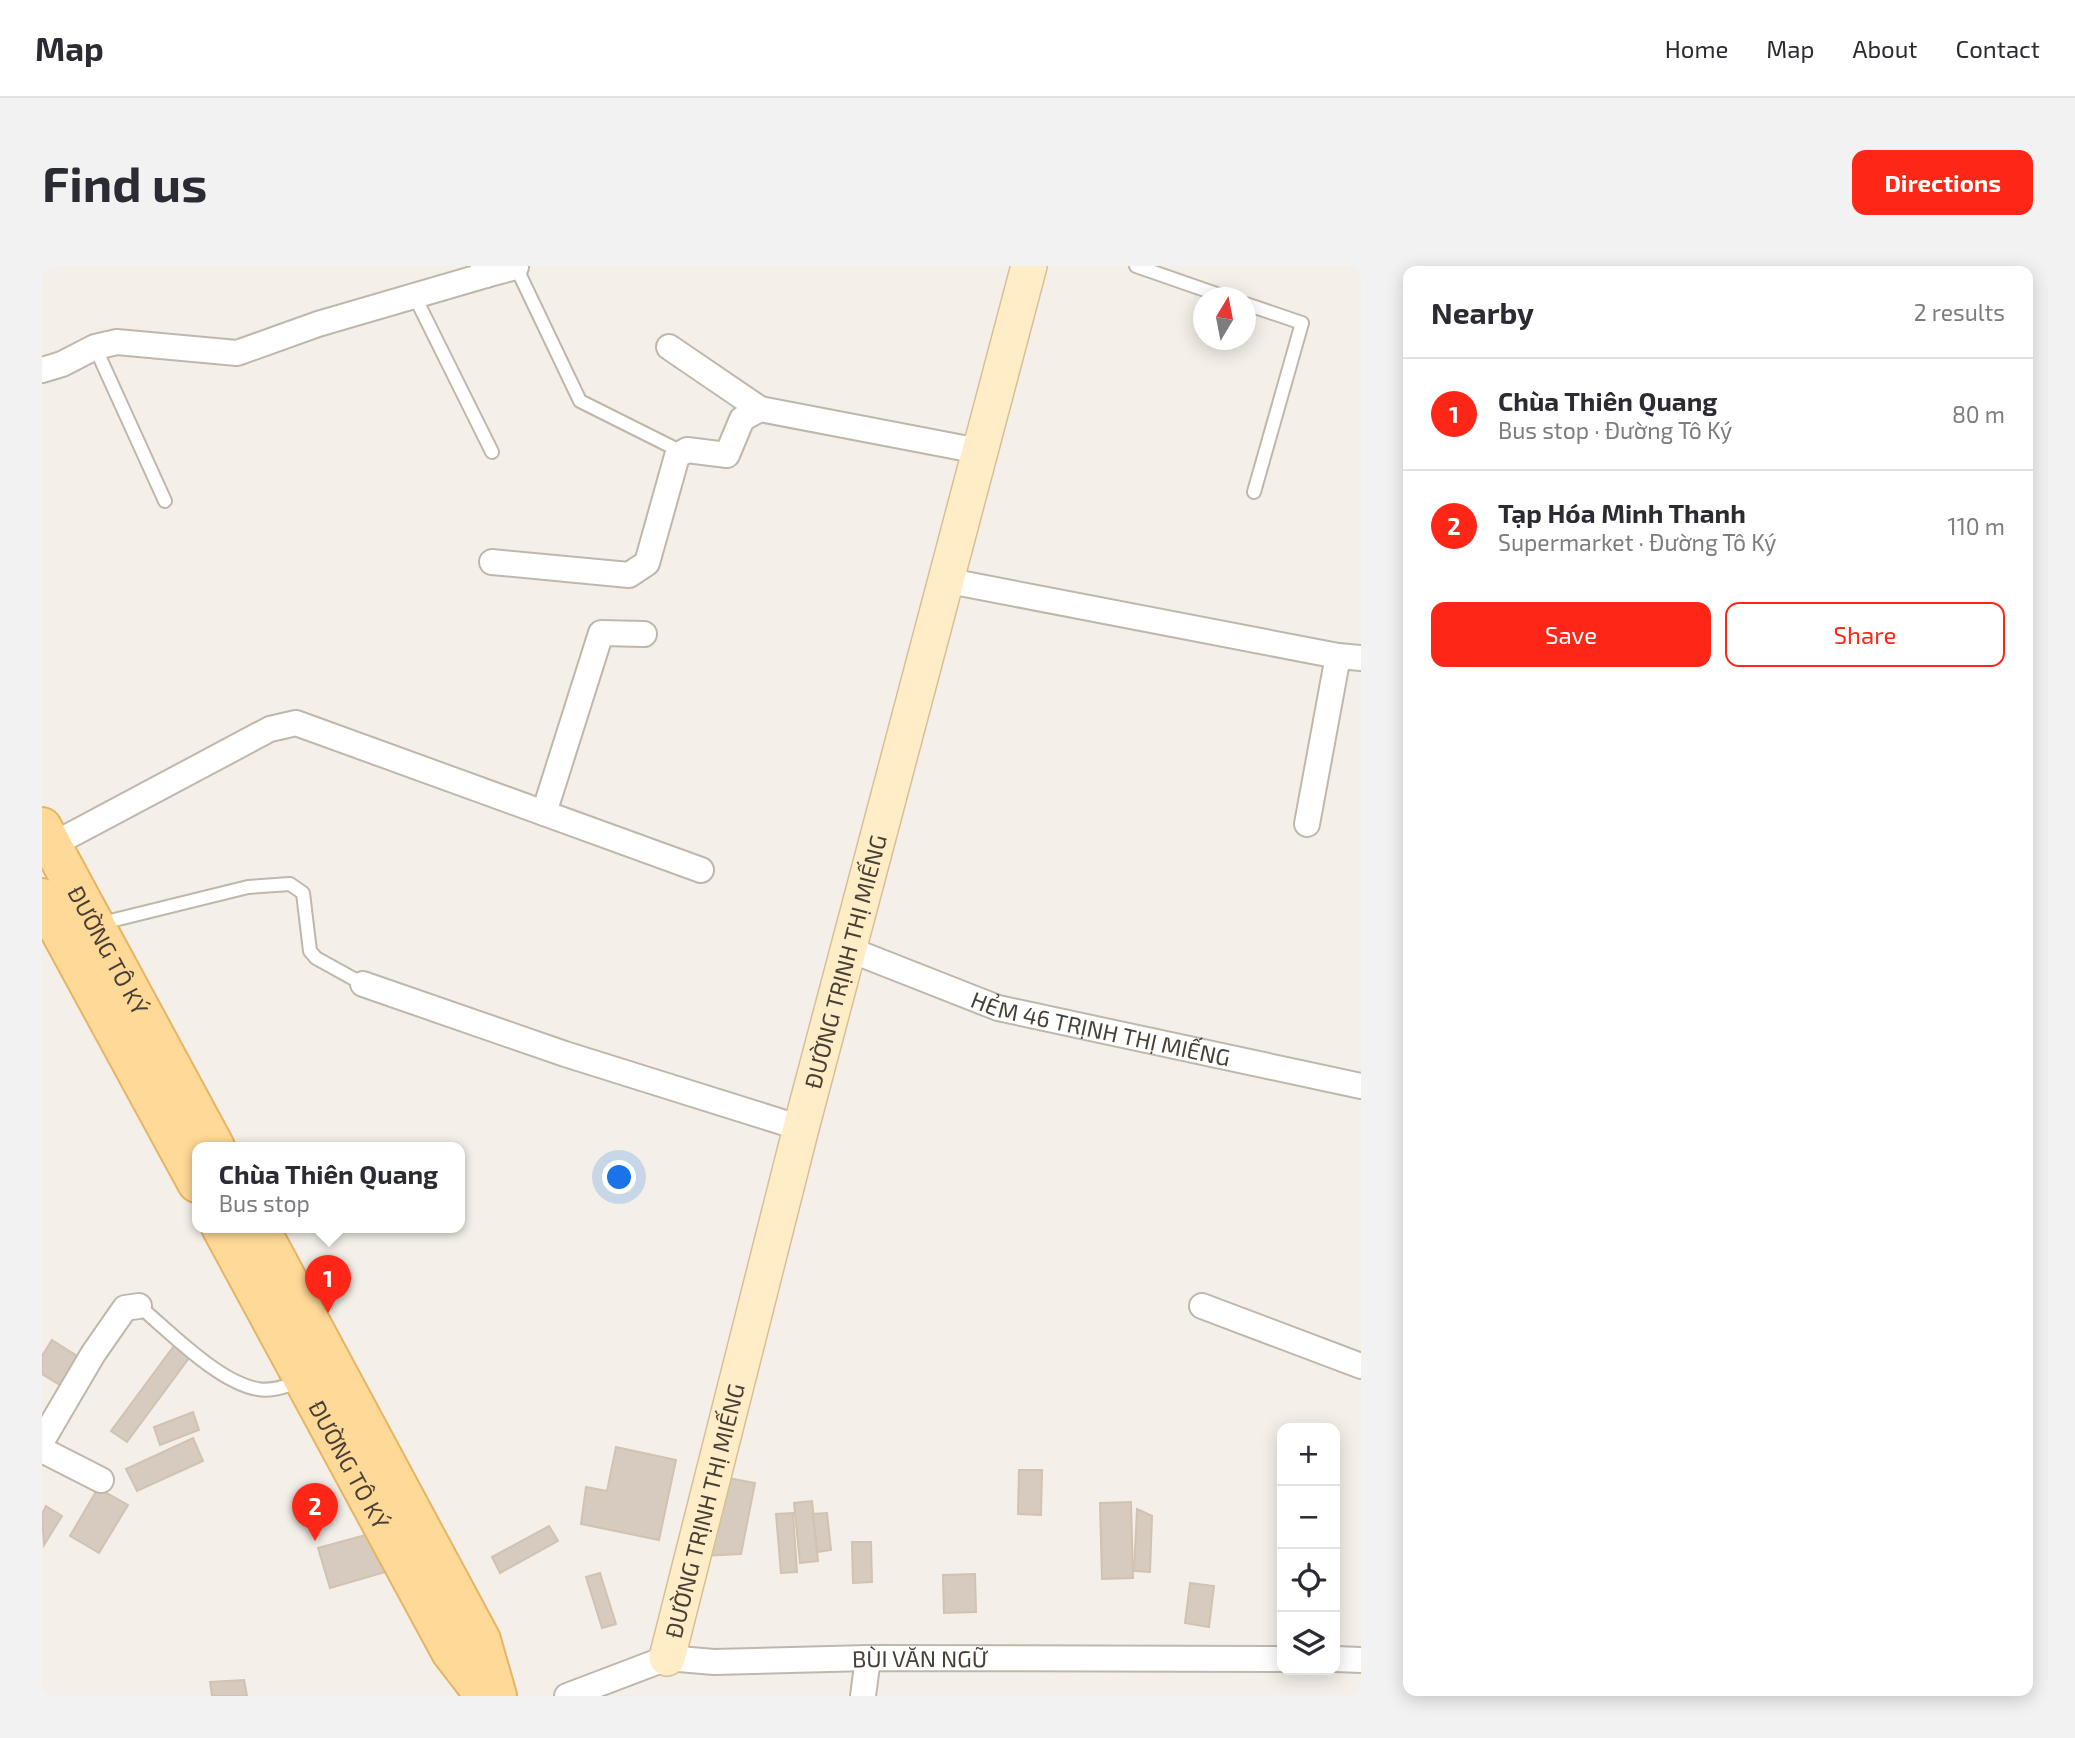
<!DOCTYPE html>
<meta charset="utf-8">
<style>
body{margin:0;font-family:"Exo 2",sans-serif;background:#f2f2f3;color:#2b2b33}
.controls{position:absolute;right:21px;bottom:21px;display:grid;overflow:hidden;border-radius:14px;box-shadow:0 4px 18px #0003}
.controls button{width:63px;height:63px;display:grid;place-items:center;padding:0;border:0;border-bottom:2px solid #e1e1e2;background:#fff;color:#2b2b33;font:35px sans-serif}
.compass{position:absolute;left:1151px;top:21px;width:63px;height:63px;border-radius:50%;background:#fff;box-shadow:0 4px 18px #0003;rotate:10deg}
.you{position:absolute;left:578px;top:912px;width:24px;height:24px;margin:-18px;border:5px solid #fff;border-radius:50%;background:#1a73e8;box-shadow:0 0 0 10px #1a73e833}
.badge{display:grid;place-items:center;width:46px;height:46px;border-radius:50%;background:#fd2617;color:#fff;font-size:23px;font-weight:700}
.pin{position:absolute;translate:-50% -58px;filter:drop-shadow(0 2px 4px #0008)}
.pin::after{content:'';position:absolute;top:37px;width:24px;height:21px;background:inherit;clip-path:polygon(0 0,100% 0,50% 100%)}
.popup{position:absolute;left:150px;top:876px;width:273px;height:91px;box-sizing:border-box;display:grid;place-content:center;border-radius:14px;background:#fff;filter:drop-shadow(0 2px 5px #0005);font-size:23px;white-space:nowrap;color:#7c7c81}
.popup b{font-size:26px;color:#2b2b33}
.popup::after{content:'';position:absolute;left:50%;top:100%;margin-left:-14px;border:14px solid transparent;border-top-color:#fff}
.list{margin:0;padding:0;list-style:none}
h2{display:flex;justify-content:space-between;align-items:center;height:91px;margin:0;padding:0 28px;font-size:30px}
h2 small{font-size:23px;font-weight:400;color:#7c7c81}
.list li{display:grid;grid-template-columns:46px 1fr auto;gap:21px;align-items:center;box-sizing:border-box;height:112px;padding:0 28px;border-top:2px solid #e1e1e2}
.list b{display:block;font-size:26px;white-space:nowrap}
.list p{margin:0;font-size:23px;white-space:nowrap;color:#7c7c81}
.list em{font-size:23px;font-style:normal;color:#7c7c81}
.actions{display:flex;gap:14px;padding:21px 28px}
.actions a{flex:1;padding:16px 0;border:2px solid #fd2617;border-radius:14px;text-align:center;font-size:24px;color:#fd2617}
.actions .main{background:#fd2617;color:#fff}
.icon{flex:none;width:38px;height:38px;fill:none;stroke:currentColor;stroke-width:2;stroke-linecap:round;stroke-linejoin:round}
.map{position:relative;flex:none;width:1319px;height:1430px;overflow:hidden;border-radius:14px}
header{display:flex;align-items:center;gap:42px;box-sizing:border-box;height:98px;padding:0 35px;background:#fff;border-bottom:2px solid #e1e1e2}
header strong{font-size:33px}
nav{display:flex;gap:38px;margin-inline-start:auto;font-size:24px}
.intro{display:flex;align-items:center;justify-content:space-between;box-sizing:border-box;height:168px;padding:0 42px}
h1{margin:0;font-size:49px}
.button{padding:18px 32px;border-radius:14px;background:#fd2617;color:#fff;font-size:24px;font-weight:700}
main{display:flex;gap:42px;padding:0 42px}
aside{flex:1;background:#fff;border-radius:14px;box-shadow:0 4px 18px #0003}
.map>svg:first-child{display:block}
.building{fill:#d6cbbe;stroke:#d1c2b1;stroke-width:2}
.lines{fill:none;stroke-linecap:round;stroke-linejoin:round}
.service-casing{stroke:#c0b7ab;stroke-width:16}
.minor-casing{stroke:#c0b7ab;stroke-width:28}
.secondary-casing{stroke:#d5c098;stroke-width:38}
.primary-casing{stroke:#e6b465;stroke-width:42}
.service{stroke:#fff;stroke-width:12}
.minor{stroke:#fff;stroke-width:24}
.secondary{stroke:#ffedc8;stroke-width:35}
.primary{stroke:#ffd997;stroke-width:38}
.labels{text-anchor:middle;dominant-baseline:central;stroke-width:7;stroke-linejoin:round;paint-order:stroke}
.street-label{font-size:23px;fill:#484037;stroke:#fff}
</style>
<header>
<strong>Map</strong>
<nav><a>Home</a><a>Map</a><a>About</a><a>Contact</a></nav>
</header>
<div class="intro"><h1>Find us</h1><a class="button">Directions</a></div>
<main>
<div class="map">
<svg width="1319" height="1430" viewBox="0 0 1319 1430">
<rect width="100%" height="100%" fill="#f4f0e9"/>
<g class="building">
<polygon points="10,1074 40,1093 23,1122 0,1108 0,1090"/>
<polygon points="134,1077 150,1088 85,1176 69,1165"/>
<polygon points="151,1146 157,1164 118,1179 112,1161"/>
<polygon points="151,1172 161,1195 95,1225 84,1203"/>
<polygon points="574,1181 634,1194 617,1274 539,1258 544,1221 565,1225"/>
<polygon points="977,1204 1000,1204 999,1249 976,1248"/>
<polygon points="676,1210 713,1217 699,1288 658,1290"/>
<polygon points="56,1222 86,1239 57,1287 28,1270"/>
<polygon points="770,1235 776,1295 758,1297 752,1237"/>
<polygon points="1089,1236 1091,1312 1060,1313 1058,1237"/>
<polygon points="4,1240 20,1250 2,1279 0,1248"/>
<polygon points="1095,1243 1110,1250 1108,1306 1092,1305"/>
<polygon points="751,1247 755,1306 739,1307 734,1248"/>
<polygon points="785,1247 789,1284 775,1286 771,1248"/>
<polygon points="507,1260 516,1275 458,1307 450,1291"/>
<polygon points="331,1267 343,1306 288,1322 276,1282"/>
<polygon points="810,1276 829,1276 830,1316 811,1317"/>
<polygon points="558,1307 574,1358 560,1362 544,1311"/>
<polygon points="933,1308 934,1346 902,1347 901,1309"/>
<polygon points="1148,1317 1172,1320 1167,1361 1143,1357"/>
<polygon points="202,1414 205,1430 170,1430 168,1416"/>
</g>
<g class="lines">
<defs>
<g id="service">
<polyline points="1094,0 1186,32"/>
<polyline points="474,1 538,135 640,186"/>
<polyline points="372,29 450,186"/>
<polyline points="1204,38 1260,57 1212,226"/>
<polyline points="53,81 123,235"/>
<polyline points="56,658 206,621 248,618 261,627 268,685 274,692 321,718"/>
<path d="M97,1040C127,1065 177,1117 216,1123C230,1126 246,1119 259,1116"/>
</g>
<g id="minor">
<polyline points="444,9 474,1"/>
<polyline points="627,81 718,143"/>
<polyline points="0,104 20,98 53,81 75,76 195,87 276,58 444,9 441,0"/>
<polyline points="450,296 587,309 605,297 635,190 645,184 685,189 700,153 718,143 937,185"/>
<polyline points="902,314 1296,390 1319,392"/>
<polyline points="502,547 559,367 602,368"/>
<polyline points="1265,558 1296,390"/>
<polyline points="10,579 228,463 254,457 659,604"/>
<path id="s1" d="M806,683L956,742L1319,820"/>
<polyline points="321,718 523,788 759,862"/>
<polyline points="1160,1040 1319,1100"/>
<polyline points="0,1175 51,1088 83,1042 97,1040"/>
<polyline points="0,1184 59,1214"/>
<polyline points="1293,1393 1319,1394"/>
<path id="s2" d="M525,1430L625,1392L672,1396L826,1392L1240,1393"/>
<polyline points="821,1430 826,1392"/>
</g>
<g id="secondary">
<path id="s3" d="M625,1392L759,862L987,0"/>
</g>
<g id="primary">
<path id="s4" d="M0,561L173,881"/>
<polyline points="0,632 155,917"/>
<path id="s5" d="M179,961L409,1386L443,1430"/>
<polyline points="217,961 439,1374 455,1430"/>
</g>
</defs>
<use href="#service" class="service-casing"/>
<use href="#minor" class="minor-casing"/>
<use href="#secondary" class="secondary-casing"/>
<use href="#primary" class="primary-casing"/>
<use href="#service" class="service"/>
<use href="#minor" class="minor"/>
<use href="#secondary" class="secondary"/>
<use href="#primary" class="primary"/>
</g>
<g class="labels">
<g class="street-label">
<text stroke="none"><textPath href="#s4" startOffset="140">ĐƯỜNG TÔ KÝ</textPath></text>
<text stroke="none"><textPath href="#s3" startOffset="719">ĐƯỜNG TRỊNH THỊ MIẾNG</textPath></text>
<text stroke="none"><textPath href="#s1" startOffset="266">HẺM 46 TRỊNH THỊ MIẾNG</textPath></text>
<text stroke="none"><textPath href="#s5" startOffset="270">ĐƯỜNG TÔ KÝ</textPath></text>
<text stroke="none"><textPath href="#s3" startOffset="152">ĐƯỜNG TRỊNH THỊ MIẾNG</textPath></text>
<text stroke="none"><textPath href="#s2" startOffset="360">BÙI VĂN NGỮ</textPath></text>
</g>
</g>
</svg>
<div class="controls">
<button>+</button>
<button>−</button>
<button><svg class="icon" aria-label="locate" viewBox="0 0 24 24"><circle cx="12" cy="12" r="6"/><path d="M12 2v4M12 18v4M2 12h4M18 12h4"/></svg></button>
<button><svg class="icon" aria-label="layers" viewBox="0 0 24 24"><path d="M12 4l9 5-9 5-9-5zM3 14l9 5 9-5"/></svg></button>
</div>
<svg class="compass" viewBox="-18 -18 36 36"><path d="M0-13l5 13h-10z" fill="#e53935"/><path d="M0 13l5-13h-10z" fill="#7c7c81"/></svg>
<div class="you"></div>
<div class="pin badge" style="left:286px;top:1047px">1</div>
<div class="popup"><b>Chùa Thiên Quang</b>Bus stop</div>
<div class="pin badge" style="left:273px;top:1275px">2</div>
</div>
<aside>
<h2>Nearby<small>2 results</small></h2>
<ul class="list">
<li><span class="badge">1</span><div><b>Chùa Thiên Quang</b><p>Bus stop · Đường Tô Ký</p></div><em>80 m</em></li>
<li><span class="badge">2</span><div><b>Tạp Hóa Minh Thanh</b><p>Supermarket · Đường Tô Ký</p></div><em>110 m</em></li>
</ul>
<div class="actions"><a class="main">Save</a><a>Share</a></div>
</aside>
</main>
